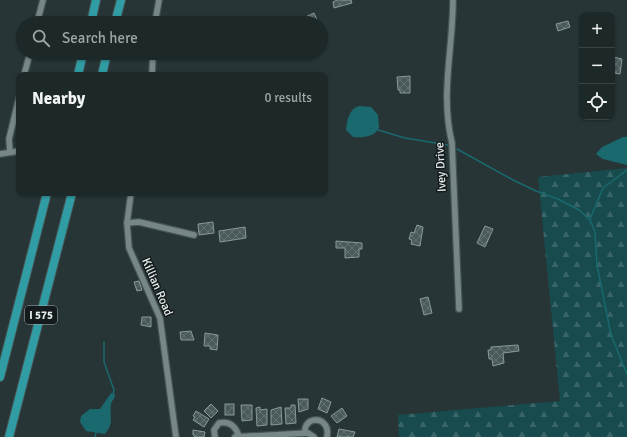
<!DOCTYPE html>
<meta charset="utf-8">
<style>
body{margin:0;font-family:Signika,sans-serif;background:#253030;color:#f1f3f6}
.controls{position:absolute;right:12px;top:12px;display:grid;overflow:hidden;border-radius:8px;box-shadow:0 1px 3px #0004}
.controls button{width:36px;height:36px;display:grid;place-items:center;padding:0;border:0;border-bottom:1px solid #3b4445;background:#1d2828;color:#f1f3f6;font:20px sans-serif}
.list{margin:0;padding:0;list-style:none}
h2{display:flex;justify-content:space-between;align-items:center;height:52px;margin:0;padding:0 16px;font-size:17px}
h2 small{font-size:13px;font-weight:400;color:#a0a6a8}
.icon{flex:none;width:22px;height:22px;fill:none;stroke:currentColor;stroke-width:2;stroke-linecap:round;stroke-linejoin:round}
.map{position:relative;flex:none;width:627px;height:437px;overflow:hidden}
.search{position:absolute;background:#1d2828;box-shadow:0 1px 3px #0004;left:16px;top:16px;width:312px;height:44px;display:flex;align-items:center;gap:10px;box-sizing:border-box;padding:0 14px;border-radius:22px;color:#a0a6a8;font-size:15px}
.panel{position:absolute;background:#1d2828;box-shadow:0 1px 3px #0004;left:16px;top:72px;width:312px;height:124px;border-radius:8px}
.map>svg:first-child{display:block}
.forest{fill:url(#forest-firs)}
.water{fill:#1a696e}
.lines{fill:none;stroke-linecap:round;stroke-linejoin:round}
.stream{stroke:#1a696e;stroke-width:1.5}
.building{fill:url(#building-cross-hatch);stroke:#88999a}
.minor-casing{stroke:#465354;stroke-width:8}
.highway-casing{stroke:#465354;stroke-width:10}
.minor{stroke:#778788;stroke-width:5.5}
.highway{stroke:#309ca3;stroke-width:8}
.labels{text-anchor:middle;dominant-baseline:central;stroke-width:3;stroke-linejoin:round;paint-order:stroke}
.shield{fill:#151b1c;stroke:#a6aeae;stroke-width:1}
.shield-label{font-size:11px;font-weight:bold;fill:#e4eded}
.street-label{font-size:12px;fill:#e4eded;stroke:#151b1c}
</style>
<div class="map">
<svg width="627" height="437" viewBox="0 0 627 437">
<defs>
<pattern id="forest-firs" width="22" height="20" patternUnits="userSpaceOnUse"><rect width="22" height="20" fill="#174b4e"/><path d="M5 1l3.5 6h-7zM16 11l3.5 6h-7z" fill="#396568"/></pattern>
<pattern id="building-cross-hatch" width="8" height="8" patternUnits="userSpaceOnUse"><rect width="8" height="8" fill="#4a595a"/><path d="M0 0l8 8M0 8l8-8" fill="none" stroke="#647172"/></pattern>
</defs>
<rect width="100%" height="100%" fill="#273536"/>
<polygon class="forest" points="627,168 627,437 399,437 398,415 560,401 538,177"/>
<g class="water">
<path d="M359,106L371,107L378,115L379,128C374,137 363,138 353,137L346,130C347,120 349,109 359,106Z"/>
<polygon points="623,137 627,137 627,165 603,159 596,154 602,147"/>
<path d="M111,393L115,395C115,399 112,400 111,404C109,417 115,422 105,434L86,431L80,422L81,416L90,409H100Z"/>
</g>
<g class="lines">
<g class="stream">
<polyline points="378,130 405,138 448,145"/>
<polyline points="457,149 513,180 536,191 558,199 579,210 590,220 595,232 597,265 611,335 627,374"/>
<polyline points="590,219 603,188 627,170"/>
<polyline points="104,342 104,362 114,390 113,394"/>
<polyline points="95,437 96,433"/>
</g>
</g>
<g class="building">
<polygon points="337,0 351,0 352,3 334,8 333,2"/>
<polygon points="314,13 317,20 311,23 298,23 297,21"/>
<polygon points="568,21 570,27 558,31 556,24"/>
<polygon points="613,57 622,59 620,74 614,73 615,70 612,70"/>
<polygon points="410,76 410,93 400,93 400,90 398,90 397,77"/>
<polygon points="213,222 214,233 199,235 198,224"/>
<polygon points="417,225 423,227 420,246 411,244 412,240 409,239 411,232 414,233"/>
<polygon points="485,226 493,229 485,247 477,243"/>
<polygon points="245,227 246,238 220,242 219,231"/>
<polygon points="336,241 362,243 362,249 359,249 359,257 345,258 345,248 336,248"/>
<polygon points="139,281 142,290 137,291 134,282"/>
<polygon points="428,297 432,313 424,315 420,299"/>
<polygon points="142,317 151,317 151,327 141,325"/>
<polygon points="191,331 194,340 181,340 180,332"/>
<polygon points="205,333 218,335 217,350 210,349 210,346 204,346"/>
<polygon points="518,345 519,351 503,353 504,363 493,366 492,359 489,359 488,350 491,350 491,347"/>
<polygon points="322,398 331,402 327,413 318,409"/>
<polygon points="298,399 308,399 308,409 299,412"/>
<polygon points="211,404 218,411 211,418 204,411"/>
<rect x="225" y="404" width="9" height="11"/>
<polygon points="241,405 252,405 252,420 242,421"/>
<polygon points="291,405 295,405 296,423 286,424 285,408 291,408"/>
<polygon points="260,407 260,410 267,409 267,425 257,426 256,408"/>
<polygon points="281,407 282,424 271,425 271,410"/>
<polygon points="342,408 347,416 337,423 331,416"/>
<polygon points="196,411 209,419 204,427 193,420 195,417 193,416"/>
<polygon points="339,429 355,432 353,437 337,437"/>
<polygon points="193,430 205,432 204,437 195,437 193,435"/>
</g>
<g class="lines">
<defs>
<g id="minor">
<path d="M453,0C453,49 440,94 452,143L459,309"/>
<polyline points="37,23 43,0"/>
<polyline points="155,23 159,0"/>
<polyline points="24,75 30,53"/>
<polyline points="152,75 153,53"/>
<polyline points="10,152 9,139 19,98"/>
<polyline points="0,154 19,151"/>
<polyline points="131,193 127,223 129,248 160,318 176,437"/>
<polyline points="127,223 139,222 194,235"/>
<path d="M305,433C303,415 331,415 327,437"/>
<path d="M215,437L214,430L219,423C230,421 235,426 239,436"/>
<polyline points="235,437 308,433 314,437"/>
</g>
<g id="highway">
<polyline points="91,23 96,0"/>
<polyline points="115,23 121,0"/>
<polyline points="78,75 83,53"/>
<polyline points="102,75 107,53"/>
<polyline points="0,377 47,193"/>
<polyline points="9,437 72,193"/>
</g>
</defs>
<use href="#minor" class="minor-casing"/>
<use href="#highway" class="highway-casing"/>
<use href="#minor" class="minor"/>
<use href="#highway" class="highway"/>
</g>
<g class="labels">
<rect class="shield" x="25" y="306" width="32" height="18" rx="3"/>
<g class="shield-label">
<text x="41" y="315">I 575</text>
</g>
<g class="street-label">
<text transform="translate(441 167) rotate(-93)">Ivey Drive</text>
<text transform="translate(157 287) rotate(67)">Killian Road</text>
</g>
</g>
</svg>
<div class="controls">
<button>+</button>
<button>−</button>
<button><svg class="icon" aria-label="locate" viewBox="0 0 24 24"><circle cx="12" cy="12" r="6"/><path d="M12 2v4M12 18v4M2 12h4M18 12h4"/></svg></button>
</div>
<div class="search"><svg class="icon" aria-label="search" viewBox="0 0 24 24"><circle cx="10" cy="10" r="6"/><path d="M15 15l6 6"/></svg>Search here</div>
<section class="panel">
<h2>Nearby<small>0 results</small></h2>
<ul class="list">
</ul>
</section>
</div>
